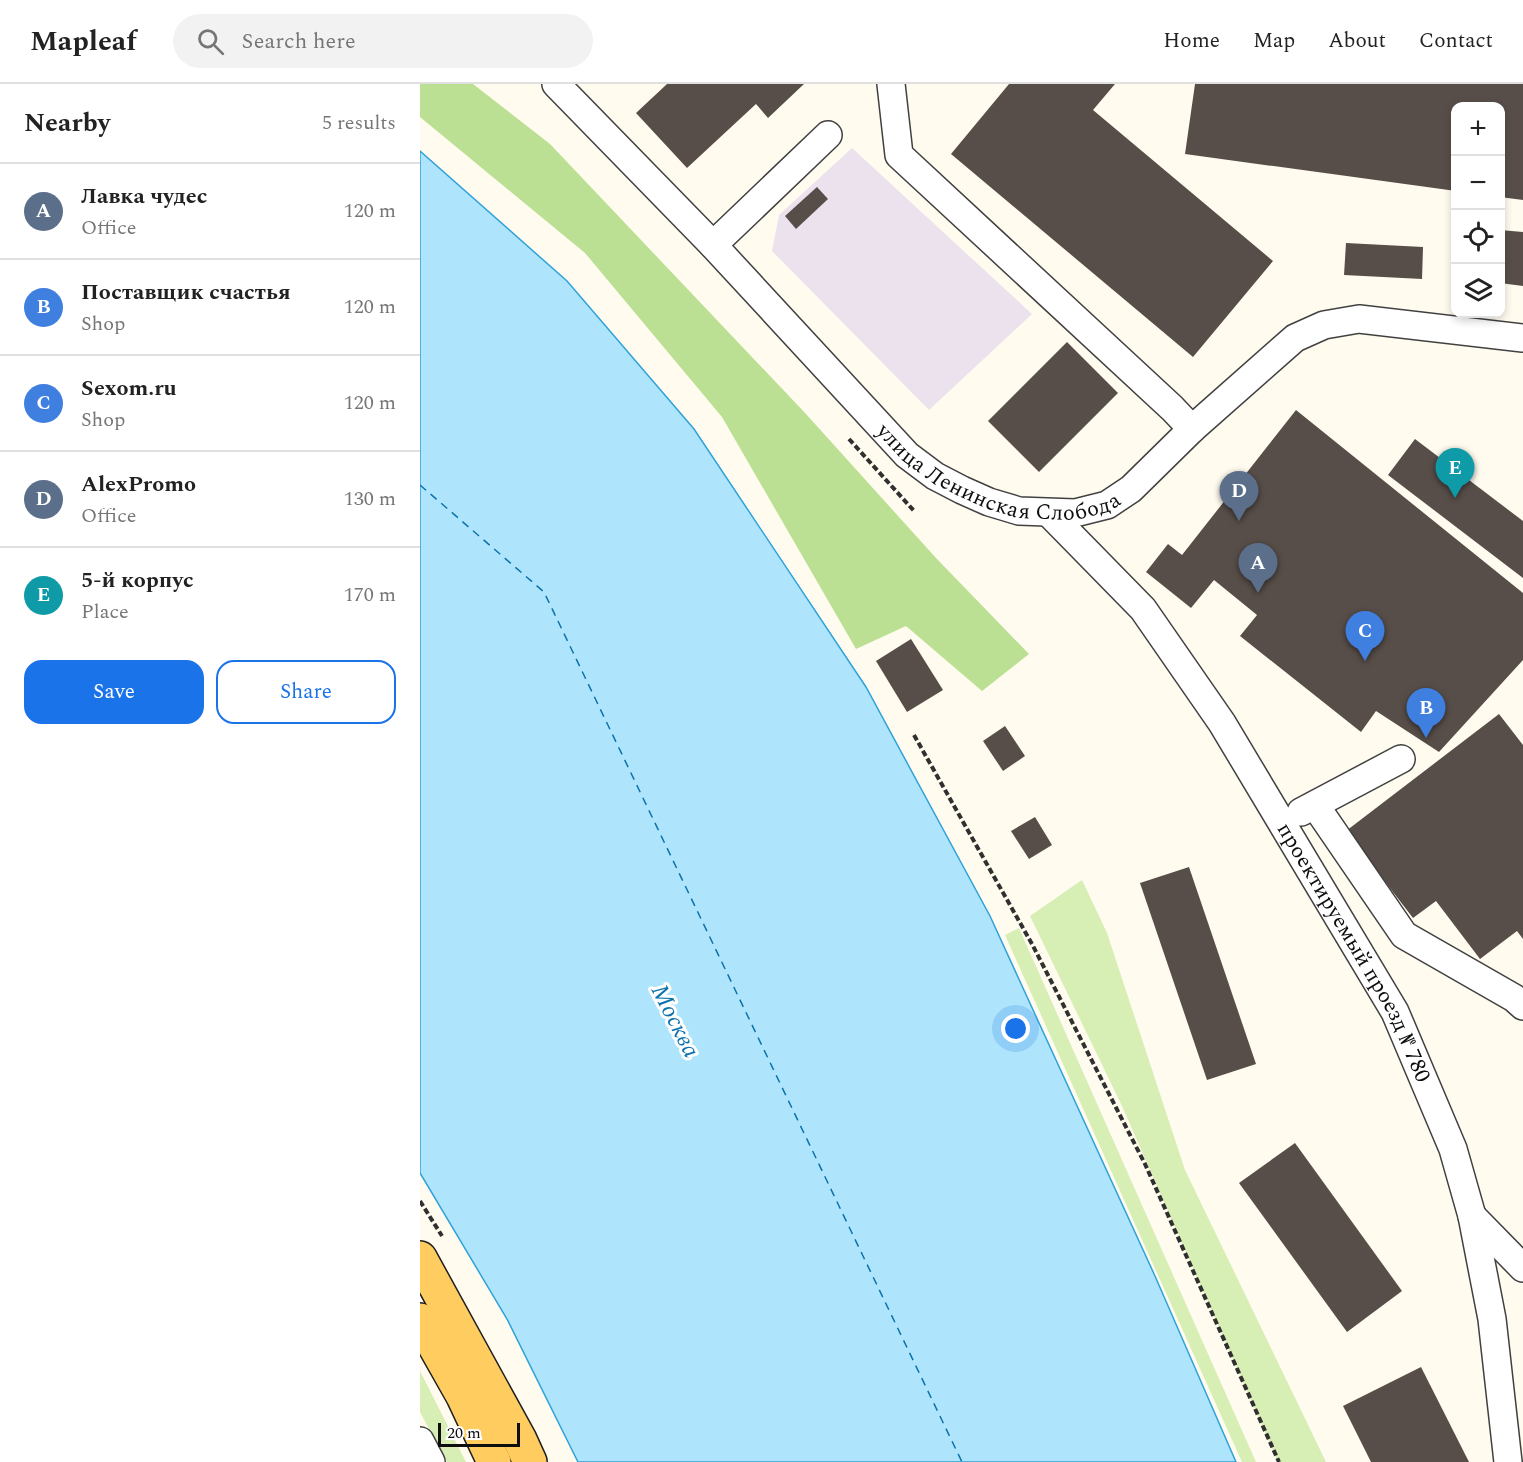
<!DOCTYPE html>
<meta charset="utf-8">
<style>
body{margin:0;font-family:Spectral,serif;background:#f2f2f2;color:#222}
.controls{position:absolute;right:18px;top:18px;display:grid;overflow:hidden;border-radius:12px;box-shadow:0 3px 9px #0003}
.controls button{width:54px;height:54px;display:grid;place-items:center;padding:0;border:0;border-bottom:2px solid #e0e0e0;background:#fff;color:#222;font:30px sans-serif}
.scale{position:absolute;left:18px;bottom:15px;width:82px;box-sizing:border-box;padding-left:6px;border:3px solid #0e0e0e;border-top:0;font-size:16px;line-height:21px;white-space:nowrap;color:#0e0e0e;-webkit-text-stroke:4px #fff;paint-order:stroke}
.you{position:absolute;left:596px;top:945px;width:21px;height:21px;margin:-15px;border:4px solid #fff;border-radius:50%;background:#1a73e8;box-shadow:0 0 0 9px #1a73e833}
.badge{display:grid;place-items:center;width:39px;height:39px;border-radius:50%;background:#1a73e8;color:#fff;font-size:20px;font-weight:700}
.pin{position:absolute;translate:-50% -50px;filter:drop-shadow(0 2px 3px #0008)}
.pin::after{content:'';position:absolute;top:32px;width:21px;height:18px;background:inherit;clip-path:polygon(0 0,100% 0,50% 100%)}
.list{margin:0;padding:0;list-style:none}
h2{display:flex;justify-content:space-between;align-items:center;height:78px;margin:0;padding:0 24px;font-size:26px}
h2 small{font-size:20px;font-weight:400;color:#767676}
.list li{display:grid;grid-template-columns:39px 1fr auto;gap:18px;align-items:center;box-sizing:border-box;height:96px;padding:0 24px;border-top:2px solid #e0e0e0}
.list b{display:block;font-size:22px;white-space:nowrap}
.list p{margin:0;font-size:20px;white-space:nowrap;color:#767676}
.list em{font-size:20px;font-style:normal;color:#767676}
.actions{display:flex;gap:12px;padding:18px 24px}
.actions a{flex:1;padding:14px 0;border:2px solid #1a73e8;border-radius:18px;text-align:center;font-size:21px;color:#1a73e8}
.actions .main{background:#1a73e8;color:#fff}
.icon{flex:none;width:33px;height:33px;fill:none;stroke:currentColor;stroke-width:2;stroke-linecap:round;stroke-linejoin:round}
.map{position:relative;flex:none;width:1103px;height:1378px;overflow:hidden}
header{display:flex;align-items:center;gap:36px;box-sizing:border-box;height:84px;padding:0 30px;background:#fff;border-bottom:2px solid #e0e0e0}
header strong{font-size:28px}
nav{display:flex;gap:33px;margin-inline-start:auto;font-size:21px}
.search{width:420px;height:54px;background:#f2f2f2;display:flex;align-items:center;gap:15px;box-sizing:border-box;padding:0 21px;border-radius:33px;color:#767676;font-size:22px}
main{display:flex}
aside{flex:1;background:#fff}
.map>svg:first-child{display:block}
.industrial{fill:#ebe2ee}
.green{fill:#d7eeb5}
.forest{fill:#bbe093}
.water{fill:#afe5fc;stroke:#2fa2d9;stroke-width:1.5}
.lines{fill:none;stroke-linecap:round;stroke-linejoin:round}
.ferry{stroke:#0c72ac;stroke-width:1.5;stroke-dasharray:8 6;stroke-linecap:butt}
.building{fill:#584e49}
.minor-casing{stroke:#414141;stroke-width:30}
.major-casing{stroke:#1f1f1f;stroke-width:36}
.path{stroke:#303030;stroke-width:4;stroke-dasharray:6 3;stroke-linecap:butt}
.minor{stroke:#fff;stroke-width:27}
.major{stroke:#ffcc5f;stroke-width:33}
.labels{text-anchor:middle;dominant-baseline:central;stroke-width:6;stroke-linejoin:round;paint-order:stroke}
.street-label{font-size:22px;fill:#0e0e0e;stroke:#fff}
.water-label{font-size:24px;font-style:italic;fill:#0c72ac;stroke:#fff}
</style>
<header>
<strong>Mapleaf</strong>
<div class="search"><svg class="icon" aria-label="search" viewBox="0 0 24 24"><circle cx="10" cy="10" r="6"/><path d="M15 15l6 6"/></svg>Search here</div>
<nav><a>Home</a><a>Map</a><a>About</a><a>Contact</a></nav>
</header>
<main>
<aside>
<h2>Nearby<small>5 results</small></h2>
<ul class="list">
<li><span class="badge" style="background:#5c6f8a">A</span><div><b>Лавка чудес</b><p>Office</p></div><em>120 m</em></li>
<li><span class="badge" style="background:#3f7fe0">B</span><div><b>Поставщик счастья</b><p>Shop</p></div><em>120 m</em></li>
<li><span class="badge" style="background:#3f7fe0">C</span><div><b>Sexom.ru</b><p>Shop</p></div><em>120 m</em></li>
<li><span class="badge" style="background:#5c6f8a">D</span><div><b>AlexPromo</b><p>Office</p></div><em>130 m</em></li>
<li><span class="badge" style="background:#0f9aa8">E</span><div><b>5-й корпус</b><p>Place</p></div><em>170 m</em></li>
</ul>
<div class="actions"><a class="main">Save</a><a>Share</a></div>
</aside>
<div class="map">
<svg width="1103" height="1378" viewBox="0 0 1103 1378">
<rect width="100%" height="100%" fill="#fffbef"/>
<polygon class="industrial" points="432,64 612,230 509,326 352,167 359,131"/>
<g class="green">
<polygon points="662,796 687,849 765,1086 906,1378 858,1378 702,1022 610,832"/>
<polygon points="599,844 836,1378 822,1378 585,851"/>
<polygon points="0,1287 46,1378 27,1378 0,1328"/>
</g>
<polygon class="forest" points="0,0 53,0 130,60 386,330 516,474 609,570 562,607 486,542 436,565 302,333 165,169 0,33"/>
<polygon class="water" points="0,67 147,197 274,345 446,603 570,832 735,1192 816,1378 158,1378 87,1235 0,1089"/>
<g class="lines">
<polyline class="ferry" points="0,401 124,508 542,1378"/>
</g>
<g class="building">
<polygon points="247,0 384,0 348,34 336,20 267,84 216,29"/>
<polygon points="589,0 695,0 673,26 853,177 773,273 531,70"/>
<polygon points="775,0 1103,0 1103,116 1080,113 1080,22 1036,22 1036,107 765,70"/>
<polygon points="397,103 408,115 376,145 365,132"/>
<polygon points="1080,146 1103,148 1103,202 1080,199"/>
<polygon points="926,159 1003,163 1002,195 924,191"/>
<polygon points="647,258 698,309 619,388 568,337"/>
<polygon points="876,326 1103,509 1103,576 1019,668 956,627 941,648 820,552 837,531 794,496 771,524 726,488 748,460 762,471"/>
<polygon points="995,355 1103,437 1103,494 968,391"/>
<polygon points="491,555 523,606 487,628 456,577"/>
<polygon points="1079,630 1103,661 1103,855 1097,847 1060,875 1016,817 993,834 926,747"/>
<polygon points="585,642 605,672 583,687 563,657"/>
<polygon points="615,733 632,761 609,775 591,747"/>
<polygon points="769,783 836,980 787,996 720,799"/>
<polygon points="875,1059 982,1207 927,1248 819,1099"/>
<polygon points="1001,1283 1049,1378 951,1378 923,1322"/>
</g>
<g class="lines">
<defs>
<g id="minor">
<path id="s1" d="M136,0L293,161L487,371L515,392L542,406L569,418L599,427L655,429L687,421L711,405L772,345L875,254L904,241L939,235L1103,254"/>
<polyline points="471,0 479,71 752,324 772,345"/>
<polyline points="293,161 408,51"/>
<path id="s2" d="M629,429L723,525L802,639L975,928L1033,1065L1052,1132L1072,1235L1088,1378"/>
<polyline points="895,721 984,851 1094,914 1103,922"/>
<polyline points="881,728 981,675"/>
<polyline points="1052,1132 1103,1184"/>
<polyline points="0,1357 11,1378"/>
</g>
<g id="major">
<polyline points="0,1174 100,1356 110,1378"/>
<polyline points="0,1236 43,1312 74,1378"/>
</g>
</defs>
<use href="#minor" class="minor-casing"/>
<use href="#major" class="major-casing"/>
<g class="path">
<polyline points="429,355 495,428"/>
<polyline points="494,651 612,860 725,1080 859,1378"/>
<polyline points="0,1117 22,1152"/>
</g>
<use href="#minor" class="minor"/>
<use href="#major" class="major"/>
</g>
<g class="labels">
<g class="street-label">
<text stroke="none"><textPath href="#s1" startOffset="606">улица Ленинская Слобода</textPath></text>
<text stroke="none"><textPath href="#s2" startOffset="538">проектируемый проезд № 780</textPath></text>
</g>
<g class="water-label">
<text transform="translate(255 937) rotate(63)">Москва</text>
</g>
</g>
</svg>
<div class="controls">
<button>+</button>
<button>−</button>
<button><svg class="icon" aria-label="locate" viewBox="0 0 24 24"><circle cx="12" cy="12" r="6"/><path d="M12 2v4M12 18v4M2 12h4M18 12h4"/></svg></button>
<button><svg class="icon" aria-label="layers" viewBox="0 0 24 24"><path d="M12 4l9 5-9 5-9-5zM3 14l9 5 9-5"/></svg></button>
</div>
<div class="scale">20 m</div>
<div class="you"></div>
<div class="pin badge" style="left:838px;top:509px;background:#5c6f8a">A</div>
<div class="pin badge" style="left:1006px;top:654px;background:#3f7fe0">B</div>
<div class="pin badge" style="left:945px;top:577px;background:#3f7fe0">C</div>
<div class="pin badge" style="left:819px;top:437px;background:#5c6f8a">D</div>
<div class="pin badge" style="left:1035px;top:414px;background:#0f9aa8">E</div>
</div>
</main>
